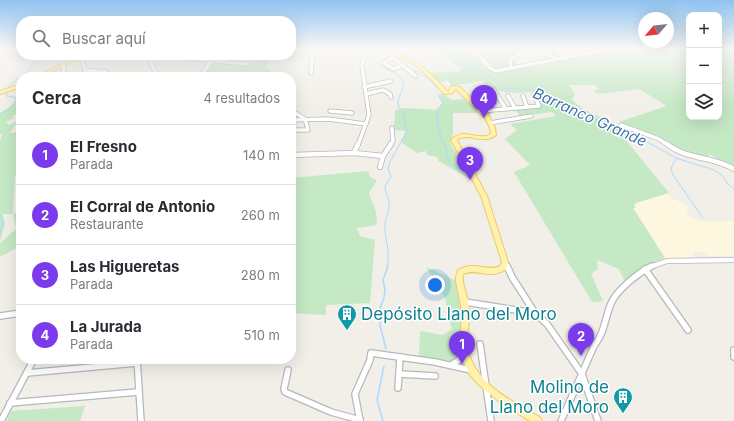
<!DOCTYPE html>
<html lang="es">
<meta charset="utf-8">
<style>
body{margin:0;font-family:Inter,sans-serif;background:#f2f2f3;color:#2b2b33}
.controls{position:absolute;right:12px;top:12px;display:grid;overflow:hidden;border-radius:8px;box-shadow:0 4px 16px #0002}
.controls button{width:36px;height:36px;display:grid;place-items:center;padding:0;border:0;border-bottom:1px solid #e1e1e2;background:#fff;color:#2b2b33;font:20px sans-serif}
.compass{position:absolute;left:638px;top:12px;width:36px;height:36px;border-radius:50%;background:#fff;box-shadow:0 4px 16px #0002;rotate:242deg}
.you{position:absolute;left:435px;top:285px;width:14px;height:14px;margin:-10px;border:3px solid #fff;border-radius:50%;background:#1a73e8;box-shadow:0 0 0 6px #1a73e833}
.badge{display:grid;place-items:center;width:26px;height:26px;border-radius:50%;background:#7c3aed;color:#fff;font-size:13px;font-weight:700}
.pin{position:absolute;translate:-50% -33px;filter:drop-shadow(0 1px 2px #0008)}
.pin::after{content:'';position:absolute;top:21px;width:14px;height:12px;background:inherit;clip-path:polygon(0 0,100% 0,50% 100%)}
.list{margin:0;padding:0;list-style:none}
h2{display:flex;justify-content:space-between;align-items:center;height:52px;margin:0;padding:0 16px;font-size:17px}
h2 small{font-size:13px;font-weight:400;color:#7c7c81}
.list li{display:grid;grid-template-columns:26px 1fr auto;gap:12px;align-items:center;box-sizing:border-box;height:60px;padding:0 16px;border-top:1px solid #e1e1e2}
.list b{display:block;font-size:15px;white-space:nowrap}
.list p{margin:0;font-size:13px;white-space:nowrap;color:#7c7c81}
.list em{font-size:13px;font-style:normal;color:#7c7c81}
.icon{flex:none;width:22px;height:22px;fill:none;stroke:currentColor;stroke-width:2;stroke-linecap:round;stroke-linejoin:round}
.map{position:relative;flex:none;width:734px;height:421px;overflow:hidden}
.search{position:absolute;background:#fff;box-shadow:0 4px 16px #0002;left:16px;top:16px;width:280px;height:44px;display:flex;align-items:center;gap:10px;box-sizing:border-box;padding:0 14px;border-radius:16px;color:#7c7c81;font-size:15px}
.panel{position:absolute;background:#fff;box-shadow:0 4px 16px #0002;left:16px;top:72px;width:280px;height:292px;border-radius:16px}
.map>svg:first-child{display:block}
.commercial{fill:#fef7e0}
.green{fill:#c5e8c5}
.lines{fill:none;stroke-linecap:round;stroke-linejoin:round}
.stream-far1{stroke:#aadaff;stroke-width:1}
.stream{stroke:#aadaff;stroke-width:1.5}
.minor-far2-casing{stroke:#b5b8bc;stroke-width:5}
.minor-far1-casing{stroke:#b5b8bc;stroke-width:6}
.minor-casing{stroke:#b5b8bc;stroke-width:8}
.major-casing{stroke:#f2c960;stroke-width:2}
.minor-far2{stroke:#fff;stroke-width:3.5}
.minor-far1{stroke:#fff;stroke-width:4.5}
.minor{stroke:#fff;stroke-width:5.5}
.major{fill:#fff2af;fill-rule:evenodd}
.labels{text-anchor:middle;dominant-baseline:central;stroke-width:3;stroke-linejoin:round;paint-order:stroke}
.water-label{font-size:15px;font-style:italic;fill:#4174aa;stroke:#fff}
.near-culture-label{font-size:17px;fill:#0d838f;stroke:#fff;text-anchor:start}
</style>
<div class="map">
<svg width="734" height="421" viewBox="0 0 734 421">
<rect width="100%" height="100%" fill="#f1efe8"/>
<polygon class="commercial" points="669,193 672,198 689,207 686,214 693,219 705,222 734,221 734,256 709,256 701,252 693,252 693,256 692,257 665,258 633,208 636,203"/>
<g class="green">
<path d="M439,49H469L484,67L496,73L621,49H689V117H719V49H734V167L709,154L708,159L681,153L648,134L619,122L667,106L639,89L598,94L593,91L600,89L594,85H569L575,94L572,100L583,109L632,132L626,140L669,193L636,203L634,205L636,208H633L665,258L645,266L625,282L619,269L597,260L598,269L591,274L603,301L592,302L514,172L530,165L505,139L517,130L510,124L556,116L552,112L520,116L515,109L540,106L535,92C516,93 497,96 482,81L452,86L448,80L439,82L430,73L462,71Z"/>
<path d="M510,49H553L559,55L558,57L545,59L539,54H523L513,59L518,65C496,69 497,71 482,54Z"/>
<path d="M262,55H270L266,66L275,77H203L214,63C230,64 251,70 262,55Z"/>
<polygon points="440,91 442,91 451,100 464,99 479,113 453,113 453,134 450,143 470,177 467,177 438,161 438,157 427,155 426,151 417,153 401,142 406,131 394,130 395,110 405,108 437,110 443,103 438,95 442,94"/>
<polygon points="21,94 21,109 12,117 14,118 6,122 9,125 18,121 10,133 21,132 21,175 15,176 13,214 21,212 21,251 18,247 0,257 0,243 16,229 13,214 3,214 5,224 0,241 0,141 2,134 0,134 0,113 11,106 15,101 15,97"/>
<polygon points="494,96 498,103 487,104 493,114 490,114 491,118 489,118 470,99"/>
<polygon points="368,171 370,177 377,180 369,193 376,212 377,225 357,228 360,236 375,240 370,303 326,305 326,315 291,313 291,178"/>
<path d="M426,267L455,280C458,287 462,296 463,304C464,316 464,357 449,361C443,363 426,358 419,356L420,331L443,335L452,329L445,298Z"/>
<polygon points="85,406 80,421 7,421 11,411"/>
</g>
<g class="lines">
<g class="stream-far1">
<polyline points="447,49 455,54 460,63 490,76 508,89 531,89 550,97 567,105 581,115 600,121 628,135 640,138 676,158 714,170 723,176 727,183 734,189"/>
<path d="M373,60L399,76L404,84L398,101L399,107L403,112L407,131L390,162L388,168L391,177C381,190 386,188 389,202C390,209 386,217 385,223C384,238 391,251 387,267"/>
<polyline points="414,70 429,79 436,88"/>
<polyline points="263,77 264,74 255,66 262,63 266,55"/>
<polyline points="8,89 11,84 26,73 40,55"/>
<polyline points="438,95 443,103 437,110 437,119 441,138 446,148 447,157 451,164 464,172"/>
<polyline points="0,115 12,107 17,100 14,97 6,96 8,91"/>
<polyline points="676,159 671,168 673,175 703,218"/>
<polyline points="0,214 3,224 0,234"/>
</g>
<g class="stream">
<polyline points="386,349 380,325 380,308 384,298 385,289 383,280 388,266"/>
<polyline points="383,421 377,400 384,366"/>
</g>
<defs>
<g id="minor-far2">
<polyline points="473,49 490,68 496,71 611,49"/>
<polyline points="555,49 564,58"/>
<polyline points="291,50 313,50"/>
<polyline points="475,51 488,49"/>
<polyline points="392,54 393,58 416,76"/>
<polyline points="148,55 157,77"/>
<polyline points="160,55 246,64"/>
<polyline points="81,56 85,70 84,77"/>
<polyline points="393,58 383,63 394,69 403,65"/>
<path d="M511,68L510,61C522,47 542,51 557,59"/>
<polyline points="85,70 106,72"/>
<polyline points="311,73 313,49"/>
<polyline points="63,77 64,63"/>
<polyline points="200,77 212,60"/>
<polyline points="364,87 391,81"/>
<polyline points="494,90 506,109"/>
<polyline points="366,94 383,90 390,94 391,97"/>
<polyline points="508,96 515,108"/>
<polyline points="523,96 527,107"/>
<polyline points="291,110 305,119 308,130 295,130"/>
<polyline points="330,111 352,113"/>
<polyline points="481,111 539,106 534,94"/>
<polyline points="291,120 328,119 366,124"/>
<polyline points="490,123 531,116"/>
<polyline points="621,125 659,139 668,145"/>
<polyline points="358,145 369,115 362,66 365,52"/>
<polyline points="390,145 393,141 392,128"/>
</g>
<g id="minor-far1">
<path d="M667,144C687,160 713,156 734,169"/>
<polyline points="354,153 358,144"/>
<polyline points="291,155 354,153 383,156"/>
<polyline points="380,167 383,156 391,144"/>
<polyline points="505,262 507,267"/>
<polyline points="650,267 667,261 734,260"/>
</g>
<g id="minor">
<polyline points="507,266 512,277 535,313 547,324 582,374 598,421"/>
<polyline points="645,269 688,330"/>
<polyline points="465,302 535,313"/>
<polyline points="0,316 21,313"/>
<polyline points="480,344 491,421"/>
<polyline points="734,350 734,357"/>
<polyline points="137,359 141,421"/>
<polyline points="451,365 459,360 463,350"/>
<polyline points="288,370 284,389 285,392 331,412 360,420"/>
<polyline points="27,373 137,363"/>
<polyline points="399,374 435,376"/>
<polyline points="398,388 400,357"/>
<polyline points="10,403 138,392"/>
<polyline points="1,421 34,359"/>
<polyline points="360,421 355,394 370,360 371,353 435,362 471,370"/>
<path d="M561,421L594,346C605,331 604,322 610,306C614,292 639,272 652,266"/>
</g>
<g id="major">
<polygon points="360,49 365,49 367,50 371,49 377,49 367,53"/>
<path d="M380,49C386,49 390,51 395,53C417,60 432,74 447,91H449L451,86L460,87L489,116L495,128L496,135C483,146 468,131 457,140L487,196L508,262L505,270C501,272 497,274 493,274C483,275 473,269 463,274C461,286 469,297 469,309C470,323 466,336 468,349C474,384 514,402 541,418L542,421H530L501,403L479,385L470,375L463,361L460,348L462,311L456,281V277L458,270C462,268 466,266 470,266C481,265 490,271 500,266L502,262L481,196L451,140C464,126 477,142 491,134V133L489,126L485,118L456,89H455L453,93L444,94C433,81 422,68 407,60C398,56 388,55 380,49Z"/>
<polygon points="80,55 85,55 41,77 36,77"/>
<polygon points="21,84 21,87 0,94 0,91"/>
</g>
</defs>
<use href="#minor-far2" class="minor-far2-casing"/>
<use href="#minor-far1" class="minor-far1-casing"/>
<use href="#minor" class="minor-casing"/>
<use href="#major" class="major-casing"/>
<use href="#minor-far2" class="minor-far2"/>
<use href="#minor-far1" class="minor-far1"/>
<use href="#minor" class="minor"/>
<use href="#major" class="major"/>
</g>
<linearGradient id="sky" x2="0" y2="1"><stop stop-color="#8fc3f1"/><stop offset="0.45" stop-color="#f9f8f5"/><stop offset="1" stop-color="#f9f8f5" stop-opacity="0"/></linearGradient>
<rect width="734" height="108" fill="url(#sky)"/>
<defs>
<symbol id="building-pin" viewBox="-11 -11 22 30"><path d="M0 17L-7.5 6A9.5 9.5 0 1 1 7.5 6Z" fill="#0f9aa8" stroke="#fff"/><path d="M-4-6H4V6H1V3H-1V6H-4ZM-2.5-4.3h1.7v1.8h-1.7ZM.8-4.3h1.7v1.8H.8ZM-2.5-1h1.7V.8h-1.7ZM.8-1h1.7V.8H.8Z" fill="#fff"/></symbol>
</defs>
<g fill-rule="evenodd">
<use href="#building-pin" x="336" y="303" width="22" height="30"/>
<use href="#building-pin" x="612" y="386" width="22" height="30"/>
</g>
<g class="labels">
<g class="water-label">
<text transform="translate(590 117) rotate(24)">Barranco Grande</text>
</g>
<g class="near-culture-label">
<text x="361" y="314">Depósito Llano del Moro</text>
<text x="609" y="387" text-anchor="end">Molino de<tspan x="609" dy="20">Llano del Moro</tspan></text>
</g>
</g>
</svg>
<div class="controls">
<button>+</button>
<button>−</button>
<button><svg class="icon" aria-label="layers" viewBox="0 0 24 24"><path d="M12 4l9 5-9 5-9-5zM3 14l9 5 9-5"/></svg></button>
</div>
<svg class="compass" viewBox="-18 -18 36 36"><path d="M0-13l5 13h-10z" fill="#e53935"/><path d="M0 13l5-13h-10z" fill="#7c7c81"/></svg>
<div class="you"></div>
<div class="pin badge" style="left:462px;top:364px">1</div>
<div class="pin badge" style="left:581px;top:356px">2</div>
<div class="pin badge" style="left:470px;top:180px">3</div>
<div class="pin badge" style="left:484px;top:118px">4</div>
<div class="search"><svg class="icon" aria-label="search" viewBox="0 0 24 24"><circle cx="10" cy="10" r="6"/><path d="M15 15l6 6"/></svg>Buscar aquí</div>
<section class="panel">
<h2>Cerca<small>4 resultados</small></h2>
<ul class="list">
<li><span class="badge">1</span><div><b>El Fresno</b><p>Parada</p></div><em>140 m</em></li>
<li><span class="badge">2</span><div><b>El Corral de Antonio</b><p>Restaurante</p></div><em>260 m</em></li>
<li><span class="badge">3</span><div><b>Las Higueretas</b><p>Parada</p></div><em>280 m</em></li>
<li><span class="badge">4</span><div><b>La Jurada</b><p>Parada</p></div><em>510 m</em></li>
</ul>
</section>
</div>
